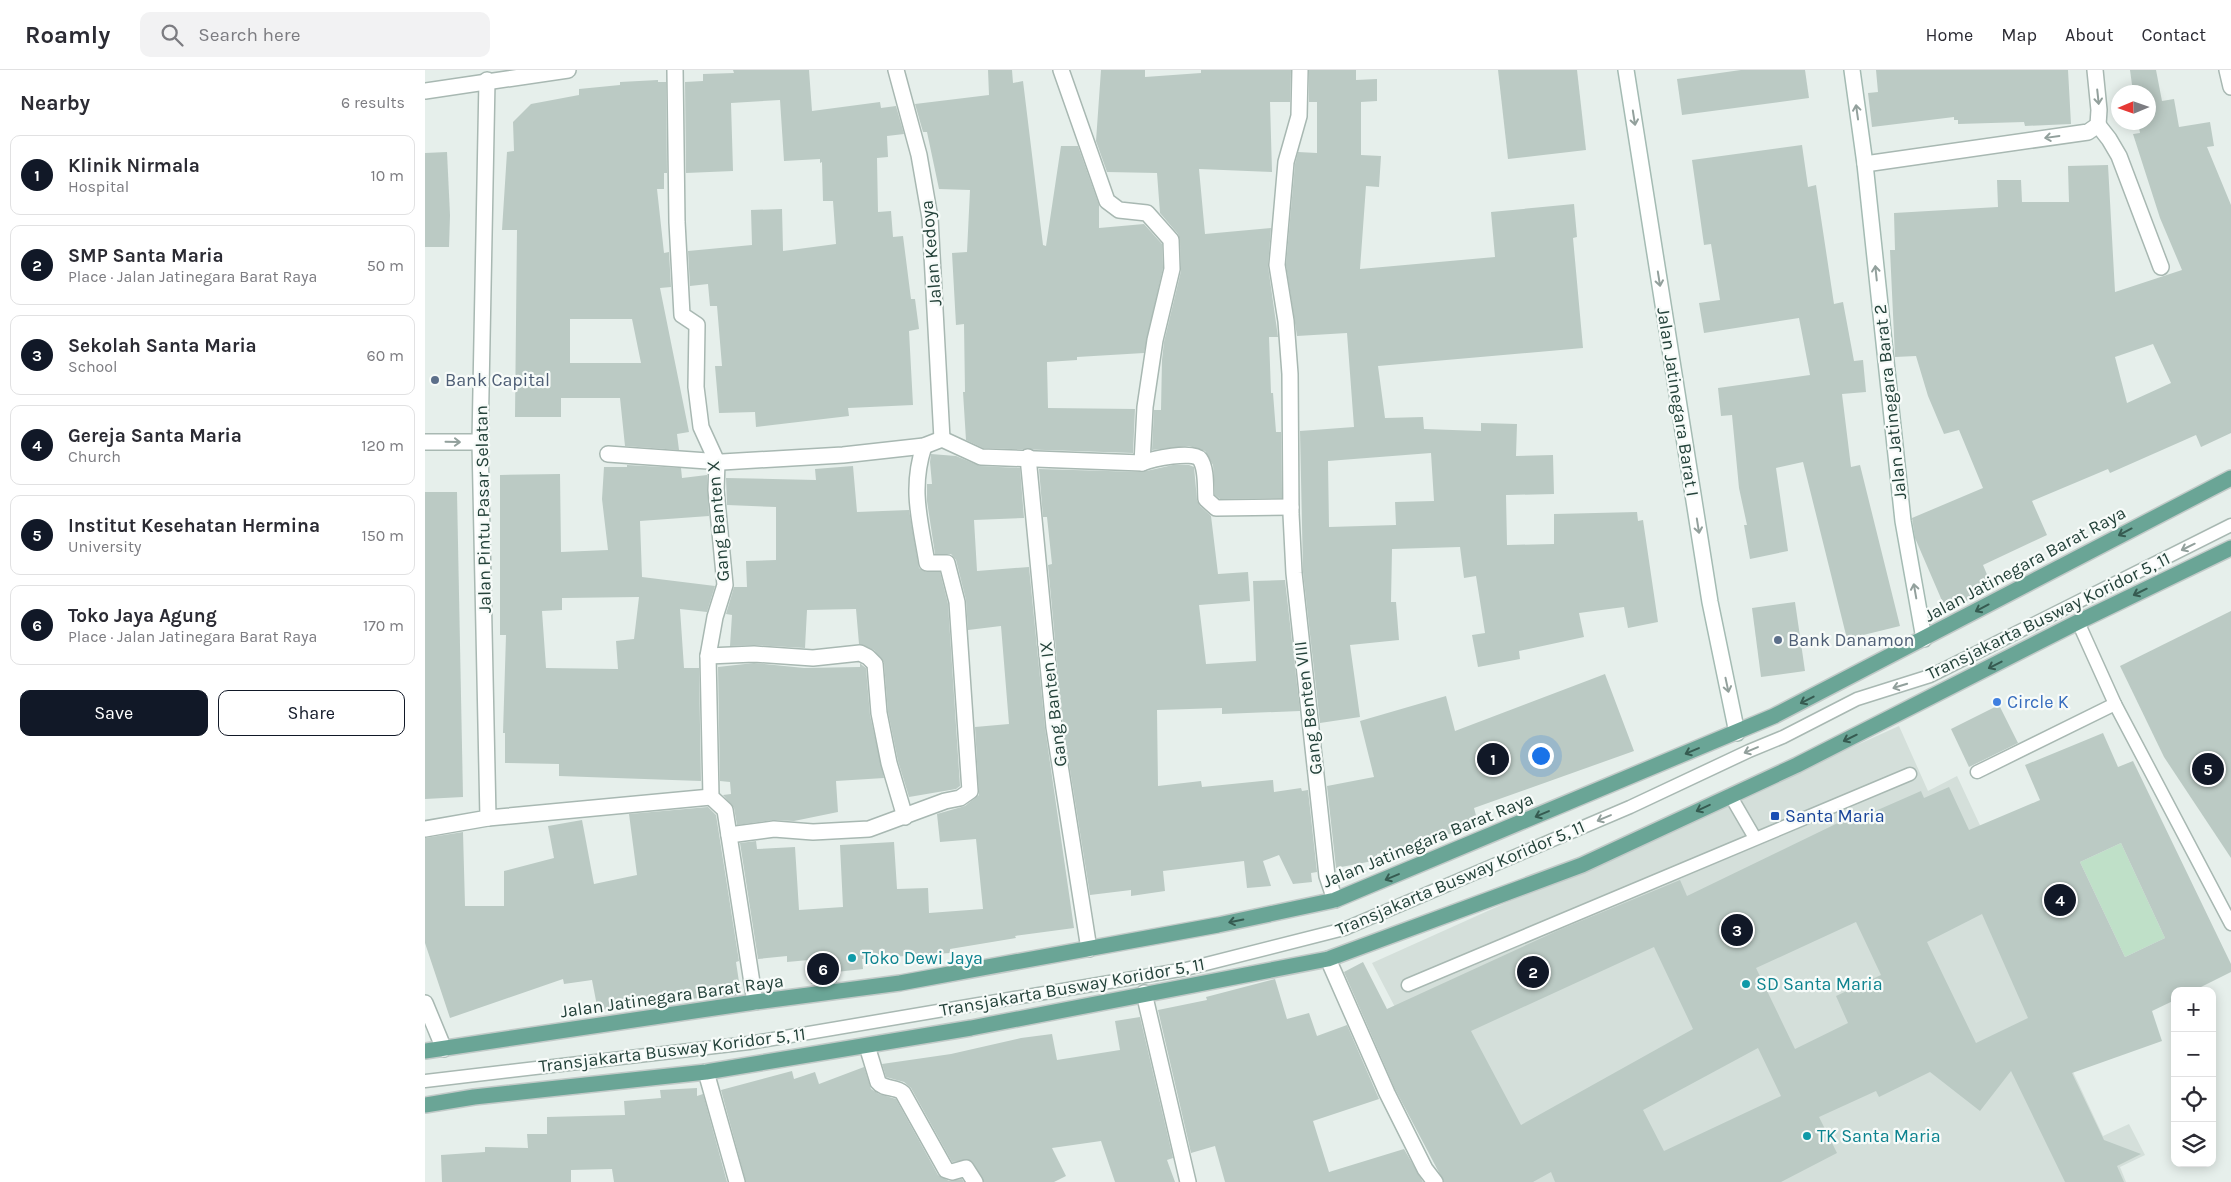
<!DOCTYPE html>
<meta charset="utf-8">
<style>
body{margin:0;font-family:Karla,sans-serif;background:#f2f2f3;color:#2b2b33}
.controls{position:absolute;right:15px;bottom:15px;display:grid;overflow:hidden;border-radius:10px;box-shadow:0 2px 12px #0003}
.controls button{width:45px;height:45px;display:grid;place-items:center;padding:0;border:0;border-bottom:1px solid #e1e1e2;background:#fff;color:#2b2b33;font:25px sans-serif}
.compass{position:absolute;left:1686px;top:15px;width:45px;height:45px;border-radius:50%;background:#fff;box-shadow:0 2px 12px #0003;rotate:268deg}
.you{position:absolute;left:1115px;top:685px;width:18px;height:18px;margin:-12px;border:4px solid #fff;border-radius:50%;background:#1a73e8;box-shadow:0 0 0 8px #1a73e833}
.badge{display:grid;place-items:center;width:32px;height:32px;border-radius:50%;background:#111827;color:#fff;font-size:16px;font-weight:700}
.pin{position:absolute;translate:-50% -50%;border:2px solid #fff;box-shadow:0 1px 5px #0006}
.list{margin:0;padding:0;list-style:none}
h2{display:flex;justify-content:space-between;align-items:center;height:65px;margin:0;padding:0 20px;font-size:21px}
h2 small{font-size:16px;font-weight:400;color:#7c7c81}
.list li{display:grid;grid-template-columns:32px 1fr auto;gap:15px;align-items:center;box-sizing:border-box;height:80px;margin:0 10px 10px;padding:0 10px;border:1px solid #e1e1e2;border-radius:10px}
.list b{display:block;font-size:19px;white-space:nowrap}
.list p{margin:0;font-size:16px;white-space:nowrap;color:#7c7c81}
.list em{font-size:16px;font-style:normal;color:#7c7c81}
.actions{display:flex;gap:10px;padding:15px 20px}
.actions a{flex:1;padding:11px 0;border:1px solid #111827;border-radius:10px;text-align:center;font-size:18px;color:#111827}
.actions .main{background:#111827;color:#fff}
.icon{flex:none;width:28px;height:28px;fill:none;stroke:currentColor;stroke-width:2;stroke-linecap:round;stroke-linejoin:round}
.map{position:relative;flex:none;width:1806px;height:1112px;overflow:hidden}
header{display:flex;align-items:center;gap:30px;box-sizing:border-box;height:70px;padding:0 25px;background:#fff;border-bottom:1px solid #e1e1e2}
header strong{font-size:24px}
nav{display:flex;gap:28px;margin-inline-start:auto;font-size:18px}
.search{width:350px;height:45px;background:#f2f2f3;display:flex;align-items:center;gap:12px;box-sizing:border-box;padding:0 18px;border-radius:10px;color:#7c7c81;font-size:19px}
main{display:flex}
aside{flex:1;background:#fff}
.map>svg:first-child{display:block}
.built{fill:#d4dfda}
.green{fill:#bfe0c8}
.building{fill:#bbcac4;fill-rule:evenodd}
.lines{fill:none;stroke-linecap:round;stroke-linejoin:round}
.lane-casing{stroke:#a8b8b2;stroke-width:15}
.street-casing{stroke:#a8b8b2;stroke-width:18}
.secondary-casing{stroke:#a4bbb3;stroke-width:18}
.primary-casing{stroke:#c2cac8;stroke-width:18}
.lane{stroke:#fff;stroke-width:12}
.street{stroke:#fff;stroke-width:15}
.secondary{stroke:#fff;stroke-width:15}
.primary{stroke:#6aa596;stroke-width:15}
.oneway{stroke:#92a09c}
.oneway2{stroke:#365b51}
.service-dot{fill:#5c6f8a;stroke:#f7fbf9;stroke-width:2}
.shop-dot{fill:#3f7fe0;stroke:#f7fbf9;stroke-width:2}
.transit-dot{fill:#1a4fb4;stroke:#f7fbf9;stroke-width:2}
.culture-dot{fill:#0f9aa8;stroke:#f7fbf9;stroke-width:2}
.labels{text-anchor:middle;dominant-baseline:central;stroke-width:4.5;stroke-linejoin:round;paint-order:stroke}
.street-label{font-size:18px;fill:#24423a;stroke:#f7fbf9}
.service-label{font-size:18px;fill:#4e5e75;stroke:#f7fbf9;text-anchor:start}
.shop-label{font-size:18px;fill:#366cbe;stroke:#f7fbf9;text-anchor:start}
.transit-label{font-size:18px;fill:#164399;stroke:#f7fbf9;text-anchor:start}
.culture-label{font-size:18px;fill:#0d838f;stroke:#f7fbf9;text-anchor:start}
</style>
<header>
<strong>Roamly</strong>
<div class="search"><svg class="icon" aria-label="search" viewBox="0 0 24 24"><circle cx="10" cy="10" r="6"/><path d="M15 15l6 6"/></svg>Search here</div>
<nav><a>Home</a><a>Map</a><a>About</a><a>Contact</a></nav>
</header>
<main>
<aside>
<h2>Nearby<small>6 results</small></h2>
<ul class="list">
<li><span class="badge">1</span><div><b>Klinik Nirmala</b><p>Hospital</p></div><em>10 m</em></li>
<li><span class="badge">2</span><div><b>SMP Santa Maria</b><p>Place · Jalan Jatinegara Barat Raya</p></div><em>50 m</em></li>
<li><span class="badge">3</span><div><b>Sekolah Santa Maria</b><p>School</p></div><em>60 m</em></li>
<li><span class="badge">4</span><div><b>Gereja Santa Maria</b><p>Church</p></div><em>120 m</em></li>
<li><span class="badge">5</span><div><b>Institut Kesehatan Hermina</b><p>University</p></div><em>150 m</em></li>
<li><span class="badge">6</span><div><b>Toko Jaya Agung</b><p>Place · Jalan Jatinegara Barat Raya</p></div><em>170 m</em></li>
</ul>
<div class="actions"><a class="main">Save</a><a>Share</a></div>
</aside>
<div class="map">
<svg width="1806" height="1112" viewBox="0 0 1806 1112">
<rect width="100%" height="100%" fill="#e6efeb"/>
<polygon class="built" points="1474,656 1503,721 1532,706 1588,826 1618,938 1678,1066 1704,1054 1720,1085 1695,1097 1701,1112 1063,1112 1036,1064 947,893"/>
<polygon class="green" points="1696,773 1740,868 1700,887 1655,792"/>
<g class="building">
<polygon points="308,0 384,0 387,41 455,32 456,38 471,36 479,64 462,66 463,87 452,88 453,142 466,141 468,167 478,166 486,229 490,229 494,259 484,261 488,335 423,338 424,346 331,357 330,342 294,343 290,296 297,296 292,236 285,236 283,214 265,216 263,181 327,175 326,140 357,139 358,181 411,174 408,131 398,131 397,92 395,93 395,89 359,91 355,30 306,33 308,101 261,103 260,12 278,11 278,4 309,3"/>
<polygon points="563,0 587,0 588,13 598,11 618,175 621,176 636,76 653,76 674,135 674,158 719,154 737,174 738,198 719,283 652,287 652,290 622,292 623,338 710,339 708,383 558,378 541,370 538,322 540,322 539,254 531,255 527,183 542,182 545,120 514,119 502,62 498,62 490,34 564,25"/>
<polygon points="676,0 720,0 720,7 776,3 776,0 866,0 865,32 845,32 847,102 774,99 780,164 846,158 843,196 853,267 844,267 846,323 848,323 851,362 856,362 857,428 795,429 790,425 788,395 780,381 764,376 727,380 729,340 736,340 737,290 739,272 756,201 755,170 753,164 735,143 732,103 682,102 671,71"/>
<path d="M884,0H931V10L952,9V31L936,32V85L956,86L954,117L941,116L935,199L1070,187L1066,142L1149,134L1152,167L1148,168L1158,278L953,296L960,348L998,347L999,359L1056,361V353L1092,354L1091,386L1128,385L1129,424L1081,425L1082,475L1129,474V444L1212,442L1213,451L1218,450L1233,552L1203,558L1199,537L1154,543L1159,567L1094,581L1095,589L1053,597L1047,565L1060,563L1051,506L1039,508L1035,477L967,479L966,532H971L974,570L925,575L935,647L895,653L878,502L875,361L929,357L922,263L872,266L861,195L870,94L873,82L892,83V32H884ZM1006,383L1009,431L970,432L971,455L904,457L903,391Z"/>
<polygon points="1073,0 1152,0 1161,80 1083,89"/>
<polygon points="1316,0 1380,0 1384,28 1257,45 1252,9"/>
<polygon points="1451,0 1643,0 1646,54 1600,56 1599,52 1533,54 1533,50 1529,50 1529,47 1447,57 1443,23 1453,22"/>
<path d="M1705,0H1731L1737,31L1749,29L1754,57L1785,52L1789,76L1782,77L1806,135V363L1776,377L1771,365L1685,403L1683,399L1607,431L1622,465L1558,495L1568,519L1521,540L1490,468L1487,448L1558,418L1534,360L1519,364L1503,326L1491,286L1470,287L1465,180H1470L1469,143L1573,137L1572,110H1596L1597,132H1644L1643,96L1683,95L1690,222L1757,200L1735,148L1708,64L1715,63L1713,52H1724V22H1708ZM1728,274L1746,313L1702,333L1690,287Z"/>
<path d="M233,10V12H241L242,103H239V119H232L239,183L244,182L246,217L235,218L264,362L252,364L254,380L200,376L195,328H136V347H90L92,160H77L82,82L89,81L88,52L106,34L154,25V19L195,15V12ZM145,249H207L216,293H145Z"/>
<polygon points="1377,75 1383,117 1391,115 1409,234 1418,232 1429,291 1438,290 1441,322 1417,324 1426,397 1435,395 1475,556 1422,569 1378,392 1351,398 1363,481 1325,489 1319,455 1322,455 1314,418 1307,345 1296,346 1293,318 1385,305 1374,248 1279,263 1274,233 1295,230 1286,174 1279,175 1267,90"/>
<polygon points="22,82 25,145 24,177 0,177 0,83"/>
<polygon points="506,384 531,386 555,396 595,398 599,448 549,450 552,501 604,497 620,658 649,858 590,866 591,868 525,879 525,883 437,889 438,899 411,902 412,912 386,914 384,890 362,892 362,886 333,889 315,773 331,771 332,779 370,777 374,840 418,837 415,775 469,772 472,819 503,818 504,843 558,839 551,769 515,772 512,744 540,736 554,725 550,657 584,654 576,556 543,560 541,530 531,490 526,484 510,484 502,431 502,414 507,414 505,392"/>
<path d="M202,395L256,398L257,408L282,405L284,446L215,451L217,507L290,516L282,542L255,539L259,598H274L276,711L134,706V694L80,693V663H78L81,565H75V405L135,404L136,482L183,480L177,429L179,397H202ZM214,527L209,569L191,571L193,599L121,598L117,541L137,540V528Z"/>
<polygon points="748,395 764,395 769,397 772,430 775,436 786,446 793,504 823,502 825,531 774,535 781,594 831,591 828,511 860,510 875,641 797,644 797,638 732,640 733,716 776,711 777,717 848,710 849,722 876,718 877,721 883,720 892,802 886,803 887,812 868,814 854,785 838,791 846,816 822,818 819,791 738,801 740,821 706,826 706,820 665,825 638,656 623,495 627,494 622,447 618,447 614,399 717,402"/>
<polygon points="428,396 432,442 484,440 494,498 502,502 515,502 523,534 535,716 531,719 484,727 473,691 463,642 459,593 449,580 434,574 431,539 382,540 380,578 330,575 305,576 307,545 301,544 309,517 322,517 321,491 351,490 351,437 302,435 301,408 391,410 390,399"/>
<polygon points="0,422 32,422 38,727 0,729"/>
<polygon points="1370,532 1380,601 1336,607 1327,538"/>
<polygon points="1806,541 1806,788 1739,687 1695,596"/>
<polygon points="329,593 379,598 435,597 435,593 437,595 441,598 445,645 459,708 411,711 413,742 369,751 348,750 312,755 309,738 298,725 306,724 305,712 295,711 293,597"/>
<polygon points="1180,604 1209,681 1049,738 1054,756 952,784 953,790 911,798 902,716 949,707 935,651 1021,626 1030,661"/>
<polygon points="1574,635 1593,673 1544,697 1526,659"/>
<path d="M1678,663L1693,697L1708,691L1806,894V902L1768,921H1750V930L1727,941L1737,971L1647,1003L1679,1070L1716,1084L1692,1096L1699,1112H1640L1586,1001L1555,1041L1505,1002L1454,1027L1451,1021L1394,1047L1412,1083L1356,1112H1130L1126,1102L1108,1112H1019L970,1019L919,902L938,892L962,939L1134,860L1255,810L1262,826L1421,749L1423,753L1496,721L1499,728L1524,717L1544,760L1615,730L1600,695ZM1696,773L1740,868L1700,887L1655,792ZM1557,844L1603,948L1551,973L1502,872ZM1431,852L1456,905L1411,926L1423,953L1370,979L1331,898ZM1229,877L1268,959L1096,1055L1046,961ZM1333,978L1356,1026L1239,1081L1218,1040Z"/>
<polygon points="283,737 291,745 314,891 311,892 316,925 290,929 289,926 229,934 228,930 173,941 167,910 139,914 138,909 25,948 0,873 0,768 38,762 40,836 79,836 79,801 129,788 123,756 157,750 169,814 212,805 204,744"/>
<polygon points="850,909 862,949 884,943 892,966 922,955 954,1029 888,1051 904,1102 979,1079 998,1112 800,1112 790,1076 766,1083 733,940 782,930 781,927"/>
<polygon points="715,947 748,1088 742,1090 750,1112 690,1112 676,1071 627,1078 641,1106 629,1112 559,1112 545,1090 527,1092 486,1018 479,1012 461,1007 457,994 526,984 596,968 627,964 632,990 695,980 690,951"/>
<polygon points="439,997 446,1019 454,1024 471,1029 513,1105 524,1111 537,1109 539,1112 321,1112 296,1020 367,1001 369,1009 390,1002 394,1014"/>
<polygon points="272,1018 272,1026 278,1024 302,1112 189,1112 187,1099 146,1100 146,1112 17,1112 16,1085 60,1082 60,1077 103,1078 102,1064 122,1064 122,1047 200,1045 199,1031 236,1028 235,1020"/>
</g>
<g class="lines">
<defs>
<g id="lane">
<polyline points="1653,552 1690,634 1806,854"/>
<polyline points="1552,702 1690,634"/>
<polyline points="1305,725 1330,768"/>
<polyline points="983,915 1485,704"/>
<polyline points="0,1011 324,973 761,899 919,859 1205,737 1324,681 1358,667 1432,629 1505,606 1806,455"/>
</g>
<g id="street">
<polyline points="250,0 252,152 257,245 272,255 271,317 276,357 292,392 291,420 300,515 290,547 283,586 286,727 300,740 330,932"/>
<polyline points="471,0 494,85 505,148 517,369"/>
<polyline points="636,0 682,131 694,140 722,143 746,170 747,199 730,270 720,337 717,393"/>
<polyline points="875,0 874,46 861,92 852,195 861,251 865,304 866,444 869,503 902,806 910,830"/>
<polyline points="1802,0 1806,17"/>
<polyline points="0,21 143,0"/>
<polyline points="1673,55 1684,69 1694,86 1736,197"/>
<polyline points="1440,94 1663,62 1673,55 1674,40 1670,0"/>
<polyline points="0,372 55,372"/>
<path d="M183,384L297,392L418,385L499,376L517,369L556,387L717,393C727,389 768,380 775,389C782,399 780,418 781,429L791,438L866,437"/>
<polyline points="603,387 629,657 664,879"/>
<polyline points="283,586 329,584 388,588 435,583 443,587 450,594 454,643 464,693 480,747"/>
<polyline points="63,748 286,727"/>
<polyline points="0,759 63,748 55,372 62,10"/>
<path d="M304,765L349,759L388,762L444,759L520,731L535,728L545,721L532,532L522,493H502C495,450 485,419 499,376"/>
<polyline points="903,889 962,1023 1000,1099 1010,1112"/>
<polyline points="719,923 763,1112"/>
<polyline points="0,933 19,979"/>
<path d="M442,976L453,1012C459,1020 471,1016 478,1023L521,1100L527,1102L541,1098L550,1112"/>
<polyline points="281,1002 312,1112"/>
</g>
<g id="secondary">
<polyline points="1201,0 1285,532 1312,663"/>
<polyline points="1427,0 1440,94 1478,451 1499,569"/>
</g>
<g id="primary">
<polyline points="0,981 330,932 475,913 793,855 910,830 1349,646 1806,408"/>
<polyline points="0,1035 49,1027 281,1002 546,958 903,889 1157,795 1372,695 1653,552 1806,478"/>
</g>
</defs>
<use href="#lane" class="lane-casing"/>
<use href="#street" class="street-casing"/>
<use href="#secondary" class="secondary-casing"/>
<use href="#primary" class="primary-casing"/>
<use href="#lane" class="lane"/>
<use href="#street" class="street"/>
<use href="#secondary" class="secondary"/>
<use href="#primary" class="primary"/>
</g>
<defs><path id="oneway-shaft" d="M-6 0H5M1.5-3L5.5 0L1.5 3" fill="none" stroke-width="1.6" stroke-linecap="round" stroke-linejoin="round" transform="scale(1.25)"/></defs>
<g class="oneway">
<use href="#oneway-shaft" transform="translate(1673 27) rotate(84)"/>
<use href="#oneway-shaft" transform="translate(1432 42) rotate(-98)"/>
<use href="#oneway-shaft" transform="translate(1209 48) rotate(81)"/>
<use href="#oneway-shaft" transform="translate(1627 67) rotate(172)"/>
<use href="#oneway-shaft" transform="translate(1451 203) rotate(-96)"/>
<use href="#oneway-shaft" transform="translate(1234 209) rotate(81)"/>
<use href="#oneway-shaft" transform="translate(28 372) rotate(1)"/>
<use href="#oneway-shaft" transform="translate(1273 456) rotate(81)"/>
<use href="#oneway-shaft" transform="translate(1763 477) rotate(154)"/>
<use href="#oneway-shaft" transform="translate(1490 521) rotate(-100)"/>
<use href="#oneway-shaft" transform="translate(1302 615) rotate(78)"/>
<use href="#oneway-shaft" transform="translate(1475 616) rotate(163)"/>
<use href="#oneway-shaft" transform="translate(1326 680) rotate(157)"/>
<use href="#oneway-shaft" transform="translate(1179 748) rotate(157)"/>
</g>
<g class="oneway2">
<use href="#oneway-shaft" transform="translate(1700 462) rotate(152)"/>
<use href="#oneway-shaft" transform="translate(1715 522) rotate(154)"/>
<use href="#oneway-shaft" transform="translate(1557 538) rotate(152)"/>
<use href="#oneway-shaft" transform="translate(1570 595) rotate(153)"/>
<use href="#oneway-shaft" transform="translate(1382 630) rotate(153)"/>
<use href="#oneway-shaft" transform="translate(1425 668) rotate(154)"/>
<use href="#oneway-shaft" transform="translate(1267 681) rotate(157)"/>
<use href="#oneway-shaft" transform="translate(1278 738) rotate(155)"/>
<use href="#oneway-shaft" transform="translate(1117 744) rotate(157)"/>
<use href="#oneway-shaft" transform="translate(967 807) rotate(157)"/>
<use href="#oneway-shaft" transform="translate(811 851) rotate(168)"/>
</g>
<g class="service-dot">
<circle cx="10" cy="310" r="5"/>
<circle cx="1353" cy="570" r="5"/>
</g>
<circle class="shop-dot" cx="1572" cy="632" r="5"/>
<rect class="transit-dot" x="1345" y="741" width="10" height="10" rx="2.5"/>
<g class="culture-dot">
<circle cx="427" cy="888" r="5"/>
<circle cx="1321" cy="914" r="5"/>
<circle cx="1382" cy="1066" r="5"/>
</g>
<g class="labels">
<g class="street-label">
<text transform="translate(506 183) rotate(-95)">Jalan Kedoya</text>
<text transform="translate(1253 332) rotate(81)">Jalan Jatinegara Barat I</text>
<text transform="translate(1465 332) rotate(-96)">Jalan Jatinegara Barat 2</text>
<text transform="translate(58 439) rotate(-91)">Jalan Pintu Pasar Selatan</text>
<text transform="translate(293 451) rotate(-95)">Gang Banten X</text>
<text transform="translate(1600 494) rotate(-28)">Jalan Jatinegara Barat Raya</text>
<text transform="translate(1623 546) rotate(-26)">Transjakarta Busway Koridor 5, 11</text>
<text transform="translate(628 634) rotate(-97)">Gang Banten IX</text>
<text transform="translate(883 638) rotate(-97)">Gang Benten VIII</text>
<text transform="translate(1003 770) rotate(-22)">Jalan Jatinegara Barat Raya</text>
<text transform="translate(1035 808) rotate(-23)">Transjakarta Busway Koridor 5, 11</text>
<text transform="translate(647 917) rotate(-10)">Transjakarta Busway Koridor 5, 11</text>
<text transform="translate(247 926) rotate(-8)">Jalan Jatinegara Barat Raya</text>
<text transform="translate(247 980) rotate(-7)">Transjakarta Busway Koridor 5, 11</text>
</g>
<g class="service-label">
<text x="20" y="310">Bank Capital</text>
<text x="1363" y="570">Bank Danamon</text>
</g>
<g class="shop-label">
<text x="1582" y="632">Circle K</text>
</g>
<g class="transit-label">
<text x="1360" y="746">Santa Maria</text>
</g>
<g class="culture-label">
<text x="437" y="888">Toko Dewi Jaya</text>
<text x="1331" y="914">SD Santa Maria</text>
<text x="1392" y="1066">TK Santa Maria</text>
</g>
</g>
</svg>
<div class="controls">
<button>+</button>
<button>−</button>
<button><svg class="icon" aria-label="locate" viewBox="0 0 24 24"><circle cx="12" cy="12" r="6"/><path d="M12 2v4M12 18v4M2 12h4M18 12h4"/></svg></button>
<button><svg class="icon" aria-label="layers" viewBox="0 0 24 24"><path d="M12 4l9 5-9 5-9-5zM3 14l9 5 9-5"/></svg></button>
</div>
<svg class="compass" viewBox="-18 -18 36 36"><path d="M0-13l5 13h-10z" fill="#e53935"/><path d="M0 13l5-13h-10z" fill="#7c7c81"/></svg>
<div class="you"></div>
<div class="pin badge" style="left:1068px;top:689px">1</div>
<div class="pin badge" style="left:1108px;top:902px">2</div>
<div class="pin badge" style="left:1312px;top:860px">3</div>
<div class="pin badge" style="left:1635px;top:830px">4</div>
<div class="pin badge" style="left:1783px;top:699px">5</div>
<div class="pin badge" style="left:398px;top:899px">6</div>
</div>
</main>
